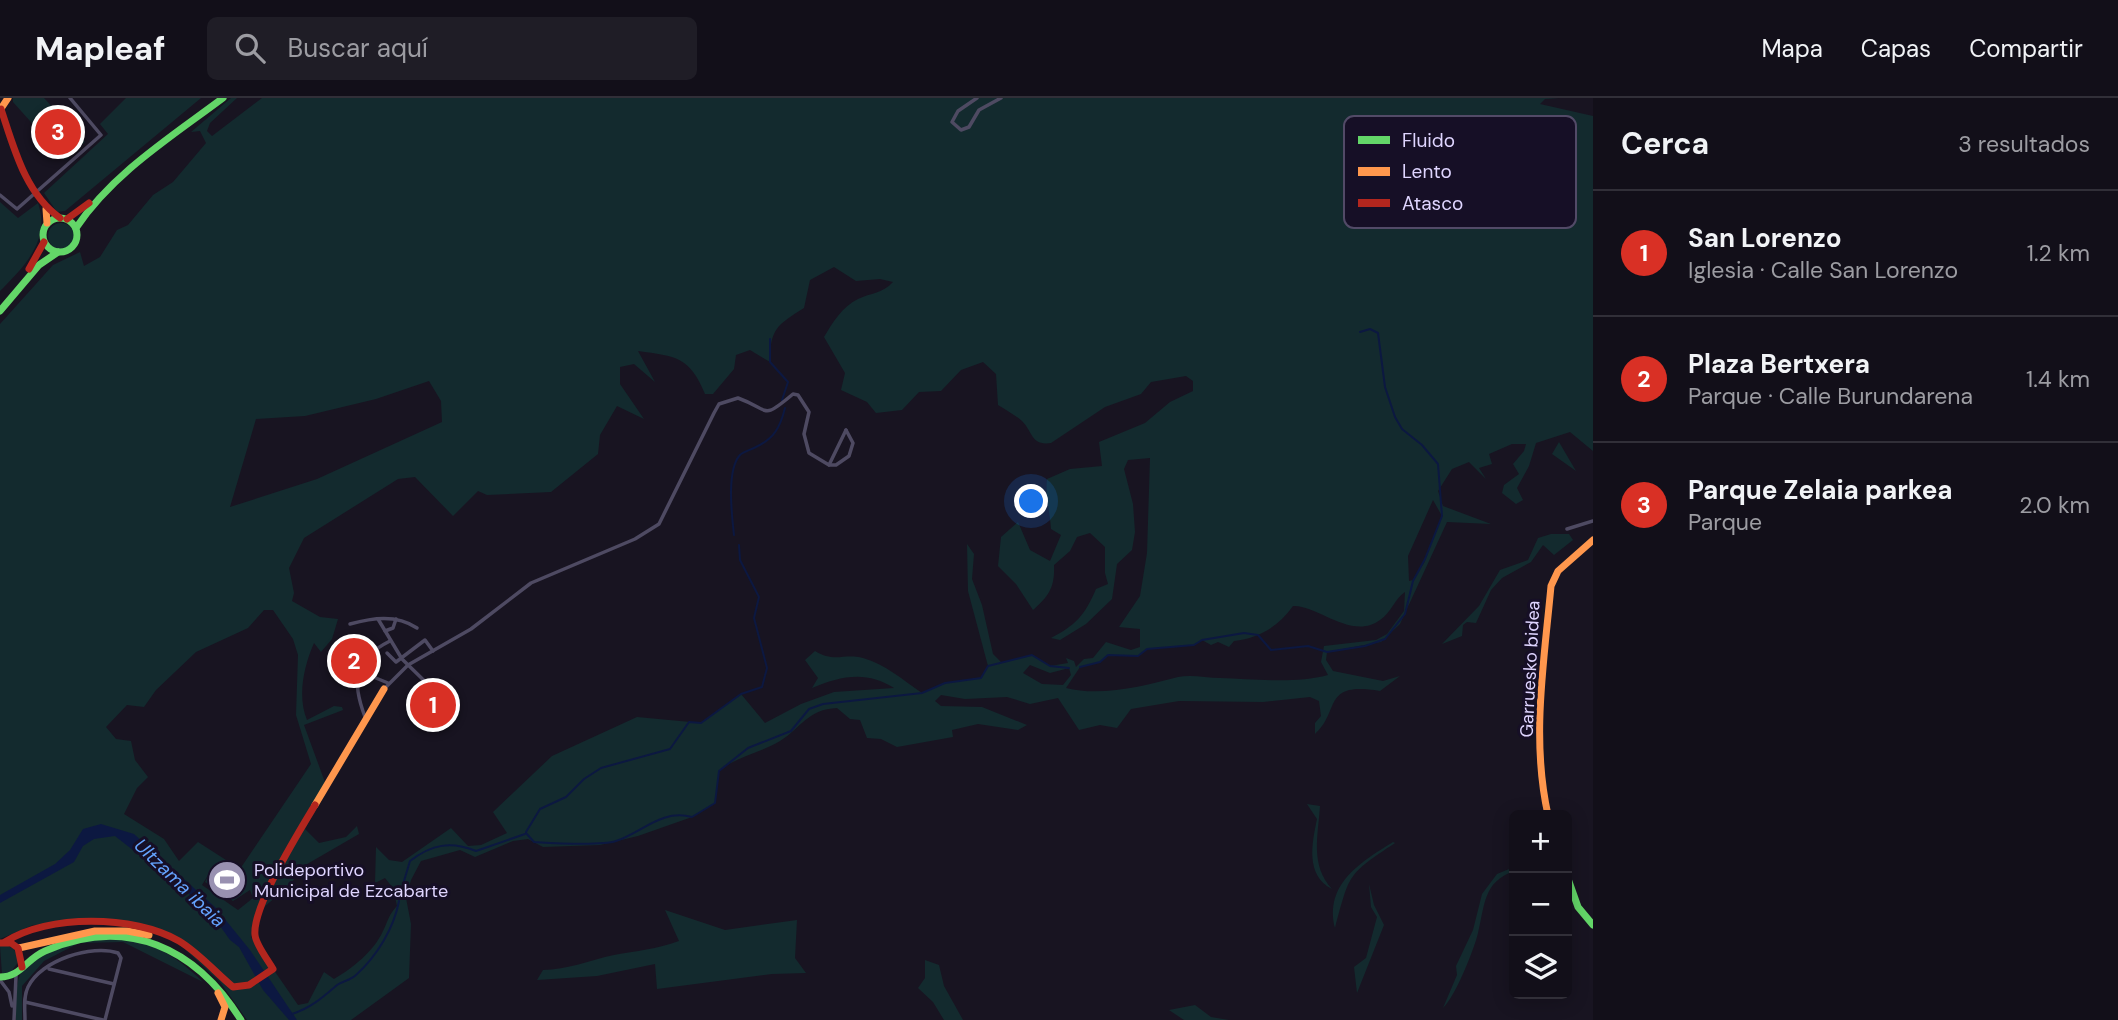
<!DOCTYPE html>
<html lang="es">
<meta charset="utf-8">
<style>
body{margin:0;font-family:"DM Sans",sans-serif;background:#1f1d26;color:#f1f3f6}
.controls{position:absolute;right:21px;bottom:21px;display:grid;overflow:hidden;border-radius:10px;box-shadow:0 4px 18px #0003}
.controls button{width:63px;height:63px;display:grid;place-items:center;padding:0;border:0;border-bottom:2px solid #312f38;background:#120f19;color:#f1f3f6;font:35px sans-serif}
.you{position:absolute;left:1032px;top:404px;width:24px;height:24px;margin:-18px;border:5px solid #fff;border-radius:50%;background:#1a73e8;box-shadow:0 0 0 10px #1a73e833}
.badge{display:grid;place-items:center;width:46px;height:46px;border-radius:50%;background:#d93025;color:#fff;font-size:23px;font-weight:700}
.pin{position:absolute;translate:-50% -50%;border:4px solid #fff;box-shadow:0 2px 7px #0006}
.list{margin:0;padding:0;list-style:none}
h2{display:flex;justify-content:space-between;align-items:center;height:91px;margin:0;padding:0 28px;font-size:30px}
h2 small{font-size:23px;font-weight:400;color:#9c9ca2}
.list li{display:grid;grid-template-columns:46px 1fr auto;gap:21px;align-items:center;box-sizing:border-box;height:126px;padding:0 28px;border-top:2px solid #312f38}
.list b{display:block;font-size:26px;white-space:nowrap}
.list p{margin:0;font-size:23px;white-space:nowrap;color:#9c9ca2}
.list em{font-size:23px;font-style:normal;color:#9c9ca2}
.icon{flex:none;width:38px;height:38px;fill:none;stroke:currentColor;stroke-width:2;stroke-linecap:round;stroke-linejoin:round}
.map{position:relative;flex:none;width:1593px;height:922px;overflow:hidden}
header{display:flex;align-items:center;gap:42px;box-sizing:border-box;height:98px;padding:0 35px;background:#120f19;border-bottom:2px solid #312f38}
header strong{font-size:33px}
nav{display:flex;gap:38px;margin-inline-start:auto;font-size:24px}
.search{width:490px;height:63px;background:#1f1d26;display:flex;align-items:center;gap:18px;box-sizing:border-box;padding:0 24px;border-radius:10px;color:#9c9ca2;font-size:26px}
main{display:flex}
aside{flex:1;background:#120f19}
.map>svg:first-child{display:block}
.green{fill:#132a2e;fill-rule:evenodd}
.water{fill:#0c1841}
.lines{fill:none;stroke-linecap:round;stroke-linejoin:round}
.stream{stroke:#0c1841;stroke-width:2}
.street{stroke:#4e4a62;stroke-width:3.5}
.fast{stroke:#63d668;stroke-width:7}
.slow{stroke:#ff974d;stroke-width:7}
.jam{stroke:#b3261e;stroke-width:7}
.labels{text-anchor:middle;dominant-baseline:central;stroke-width:6;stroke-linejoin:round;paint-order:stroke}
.street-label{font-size:18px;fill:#dfd5ff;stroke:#160f26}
.poi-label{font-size:18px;fill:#dfd5ff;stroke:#160f26;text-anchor:start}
.water-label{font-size:19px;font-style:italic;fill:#64a3fe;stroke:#160f26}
.key{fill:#160f26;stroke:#524a67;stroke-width:2}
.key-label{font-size:19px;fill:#dfd5ff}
</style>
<header>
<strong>Mapleaf</strong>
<div class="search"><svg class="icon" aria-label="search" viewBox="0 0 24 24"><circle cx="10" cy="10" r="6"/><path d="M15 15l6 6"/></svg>Buscar aquí</div>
<nav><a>Mapa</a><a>Capas</a><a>Compartir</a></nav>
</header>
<main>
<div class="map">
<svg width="1593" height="922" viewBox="0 0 1593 922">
<rect width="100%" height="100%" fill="#181421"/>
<g class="green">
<polygon points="13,0 44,0 85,44 65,62 13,4"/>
<polygon points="126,0 201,0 65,113 57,114 44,95 108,36 100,26"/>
<path d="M231,0H237L210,25L207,33L212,38L262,0H1559L1545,1L1540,6L1593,18V353L1570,334L1536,345L1529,368L1517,390L1523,402L1516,406L1502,395L1504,387L1519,376L1513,366L1524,353L1526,346H1512L1489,356L1492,366L1479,370L1486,381L1469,364L1452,371L1438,393L1443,408L1491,426L1447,424L1400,526L1381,544L1327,554L1326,562L1333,573L1383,583L1400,578L1380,593C1321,583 1341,613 1315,636V625L1321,618L1319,603L1310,599L1263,604L1179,603L1131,611L1117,630L1100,627L1079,632L1058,600L1030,606L1007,599L965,601L941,597L935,603L941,608L982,609L1027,627L1018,632L978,626L952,632L953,639L897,649L881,641L867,640L860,622L850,621L837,610C808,611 801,630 780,643C760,655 737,658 719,673L715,705L692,719L638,738L600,747L543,749L528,741L513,743L475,759L460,752L421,763L411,782L406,800L411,826L409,880L351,922H247L220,884L174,841L133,825L33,827L0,841V226L53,167L80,154L84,168L100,159L117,132L128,127L153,97L173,84L206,45L200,33L191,34ZM834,169L856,183L880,181L893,184C883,195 871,195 858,201C842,209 833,224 824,239L845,275L841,292L867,304L876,315L902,312L919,294L941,293L961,272L983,264L996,276L998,307C1006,312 1015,317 1022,323C1033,334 1031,348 1051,345L1105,309L1141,296L1151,284L1186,278L1193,283V293L1170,304L1145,325L1099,344L1102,368L1070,371L1047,381C1045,398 1050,414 1051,431L1061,437L1050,463L1030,452L1018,424L1001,439L998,468L1016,486L1033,512C1049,498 1055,489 1054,467L1070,453L1077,439L1090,435L1105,449V475L1108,486L1096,491C1085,517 1076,527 1051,540L1060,542L1086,526L1112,501L1117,466L1132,452L1135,434L1133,406L1124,371L1128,362L1150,360L1147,455L1140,498L1119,529L1140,531V549L1131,552L1106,544L1093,560L1084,561L1076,569L1074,563L1066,560L1068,565L1050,568L1032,557L1002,565L993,556L982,507L972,481L974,456L967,446L968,493L988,568L981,580L945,585L922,595C903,582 885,566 863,560C844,555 834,565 815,553L805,562L818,580L812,590C840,578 867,572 894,590L834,594L801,606L765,625L741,596L701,625L637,619L552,658L493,714L507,735L481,747L468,748L451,730L402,764L389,762L376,749L375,785L385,780L393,790L397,808C389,816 388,823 383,833C374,853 353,870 334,881L324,874L308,905L298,907L251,839L257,815L290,787L302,769L359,736L357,728L346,739L319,745L305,731L324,698L326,687L304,627L343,612L342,609L334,608L307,622C297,598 304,568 314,545L321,554L332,541L338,521L320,519L292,503L294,495L289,470L304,440L398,381L415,379L453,418L478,393L487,397L551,394L598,356L600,337L617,308L644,321L620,286V269L634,266L655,284L638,253C676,258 690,259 705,296H713L734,271L736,257L750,252L770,264C770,231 777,227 804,210L810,182ZM429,283L441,303L442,324L317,381L230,409L256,321L305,318L376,301ZM1433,402L1442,418L1424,465L1413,482L1409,483L1408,458ZM1405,494L1404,513L1387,536L1376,542L1324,548L1321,564L1328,577C1295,586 1254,581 1220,580C1206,580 1192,576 1178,579C1144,588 1101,599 1066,590L1080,569L1100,564L1108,557L1138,558L1147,551L1194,547L1202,542L1211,547L1218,544L1229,549L1234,543C1259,540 1278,529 1293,508C1316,506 1352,543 1380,522C1391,515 1395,500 1405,494ZM264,512H273L293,541L298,557L296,617L311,666L240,771L198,744L179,763L164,741L124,716L137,690L148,679L135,662L131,643L116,641L106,629L127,607L144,609L156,592L196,554L248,530ZM1030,567L1050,575L1069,570L1071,577L1063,587L1042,586L1023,575ZM210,774L205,784L233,803L250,792L253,800L238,812L202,787Z"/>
<path d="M0,104L18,120L38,105C51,142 24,169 0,193Z"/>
<circle cx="61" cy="138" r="13"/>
<polygon points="1559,344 1576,373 1552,356"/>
<polygon points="1551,436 1569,436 1573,442 1554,457 1543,447 1531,464 1502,480 1491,492 1476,525 1467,524 1463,527 1462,538 1442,546 1479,508 1500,472 1528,462 1538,440"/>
<polygon points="352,550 367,560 356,577 341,571"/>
<path d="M1307,706L1320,708C1318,738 1310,767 1332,791C1305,777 1312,745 1317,721Z"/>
<path d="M1393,744L1395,745C1347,777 1350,775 1335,830C1324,786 1361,764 1393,744Z"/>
<path d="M1514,769V773C1483,784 1485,807 1478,835C1474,852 1455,899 1443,910L1457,877L1456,868L1473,832L1482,796L1497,776Z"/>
<polygon points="1369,786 1374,807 1384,827 1357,895 1354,869 1366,860 1377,819 1371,809"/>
<path d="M665,812L725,832L797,822L795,860L806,875L772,876L657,891L655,866L597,878L537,882L543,872C567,872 590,862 614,857C636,853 657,851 679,843Z"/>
<path d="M110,839C152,844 172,854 203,884L123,844L79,845L44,863L22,888V922H16C16,909 15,895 18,883C27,849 82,843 110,839Z"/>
<polygon points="6,847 14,851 19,863 11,874 2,876 0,848"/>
<polygon points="925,862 939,867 944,888 963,922 944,922 933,904 918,890 925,880"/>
<polygon points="1195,907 1211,919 1229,922 1184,922 1169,912"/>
</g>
<polygon class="water" points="101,726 134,736 215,809 250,852 297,922 289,922 263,892 239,849 230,842 208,811 115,738 94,741 83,748 74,764 0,805 0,797 55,766 70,752 83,731"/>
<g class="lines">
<g class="stream">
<polyline points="770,241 770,264 788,284 782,302"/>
<path d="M734,437C732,419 726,372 740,357C743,354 750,352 754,350C774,341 780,330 785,310"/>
<polyline points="1080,569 1100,564 1108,557 1138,558 1147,551 1194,547 1202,542 1244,535 1258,537 1271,552 1308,548 1327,554 1365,548 1385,541 1405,516 1413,483 1425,461 1442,418 1438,366 1422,347 1402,331 1395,319 1385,289 1378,235 1370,231 1360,234"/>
<polyline points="526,734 540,711 566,699 584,681 601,670 670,651 689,624 701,625 741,596 762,589 767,570 754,520 759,499 740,462 739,447"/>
<path d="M526,735L534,744C552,745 600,748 616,743C643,734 661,711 692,719L715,705L719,673L748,650L791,633L809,611L823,606L922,595L945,585L981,580L988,568L1032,557L1050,568L1069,570"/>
<path d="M404,783L410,763C432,746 451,743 476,753L525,736"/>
<path d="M292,916C311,910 323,899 337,887C343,883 351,882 356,877C377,858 394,830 399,803"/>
</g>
<g class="street">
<polyline points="977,0 958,13 952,24 961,32 969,29 979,12 1001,0"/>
<polyline points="0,97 17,111 101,37 70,0"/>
<polyline points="829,367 846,332"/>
<polyline points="1567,431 1593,423"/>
<polyline points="378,521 402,561 447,605"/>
<path d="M350,526C372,520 396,516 417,530"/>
<polyline points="385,533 393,530 396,521"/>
<polyline points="387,555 396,564 425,542 433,553"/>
<polyline points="337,564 338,571 356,578"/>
<polyline points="362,567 371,578 388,585"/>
<path d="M384,591L408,567L471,531L531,485L635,441L659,426L714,315L719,306L738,300C771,312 761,323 793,296L798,297L809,314L804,336L809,355L829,367H836L849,358L853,345L846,332"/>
<path d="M365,619C352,584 352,562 390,543"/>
<polyline points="49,871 114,886"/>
<polyline points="0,882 9,894 12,908"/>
<polyline points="25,904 103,922"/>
<polyline points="14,922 16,878"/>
<path d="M25,922C25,911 23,899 28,889C41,862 92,846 118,855L121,860L105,922"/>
</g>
<g class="fast">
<circle cx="60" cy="137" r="17"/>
<path d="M76,130C113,75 171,39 223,0"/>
<polyline points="0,213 39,167 58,154"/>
<polyline points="1567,778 1578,809 1593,827"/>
<path d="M0,879C21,879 26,861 45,853C127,817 196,850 241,922"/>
</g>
<g class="slow">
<polyline points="0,12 8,0"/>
<polyline points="46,111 47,125"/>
<polyline points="315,707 384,591"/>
<path d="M1548,717C1531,641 1544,565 1551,488L1558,473L1593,442"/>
<polyline points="19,850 95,833 127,833 149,837"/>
<polyline points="218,895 225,909 221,922"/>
</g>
<g class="jam">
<path d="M1,11C14,50 25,95 60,120"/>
<polyline points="67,121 89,105"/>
<polyline points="29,171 44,144"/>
<path d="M5,844C48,816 134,817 179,843C199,855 215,874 233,889L249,887L273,871C268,862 256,847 255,837C252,809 300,732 315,707"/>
<polyline points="0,845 11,845 18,850 22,869"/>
</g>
</g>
<defs>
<symbol id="stadium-disc" viewBox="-11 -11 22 22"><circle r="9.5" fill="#9991b1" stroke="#160f26"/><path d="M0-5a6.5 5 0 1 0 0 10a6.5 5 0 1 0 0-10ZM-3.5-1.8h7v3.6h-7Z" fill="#fff"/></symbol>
</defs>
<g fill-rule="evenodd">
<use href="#stadium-disc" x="205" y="760" width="44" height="44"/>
</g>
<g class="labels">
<g class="street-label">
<text transform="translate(1530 571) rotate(-87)">Garruesko bidea</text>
</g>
<g class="poi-label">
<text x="254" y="772">Polideportivo<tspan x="254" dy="21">Municipal de Ezcabarte</tspan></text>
</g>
<g class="water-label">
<text transform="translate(180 785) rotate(44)">Ultzama ibaia</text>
</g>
</g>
<rect x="1344" y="18" width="232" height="112" rx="10" class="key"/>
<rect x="1358" y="38" width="32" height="8" fill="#63d668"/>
<rect x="1358" y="69" width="32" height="9" fill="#ff974d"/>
<rect x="1358" y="101" width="32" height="8" fill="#b3261e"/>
<g class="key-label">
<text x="1402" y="49">Fluido</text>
<text x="1402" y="80">Lento</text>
<text x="1402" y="112">Atasco</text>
</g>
</svg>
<div class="controls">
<button>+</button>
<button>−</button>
<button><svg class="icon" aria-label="layers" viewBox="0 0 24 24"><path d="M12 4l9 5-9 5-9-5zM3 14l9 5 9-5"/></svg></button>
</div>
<div class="you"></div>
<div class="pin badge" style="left:433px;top:607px">1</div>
<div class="pin badge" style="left:354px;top:563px">2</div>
<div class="pin badge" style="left:58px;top:34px">3</div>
</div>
<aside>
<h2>Cerca<small>3 resultados</small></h2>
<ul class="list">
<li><span class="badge">1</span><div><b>San Lorenzo</b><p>Iglesia · Calle San Lorenzo</p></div><em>1.2 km</em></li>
<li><span class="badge">2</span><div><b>Plaza Bertxera</b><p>Parque · Calle Burundarena</p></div><em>1.4 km</em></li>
<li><span class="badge">3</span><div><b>Parque Zelaia parkea</b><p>Parque</p></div><em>2.0 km</em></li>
</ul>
</aside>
</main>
